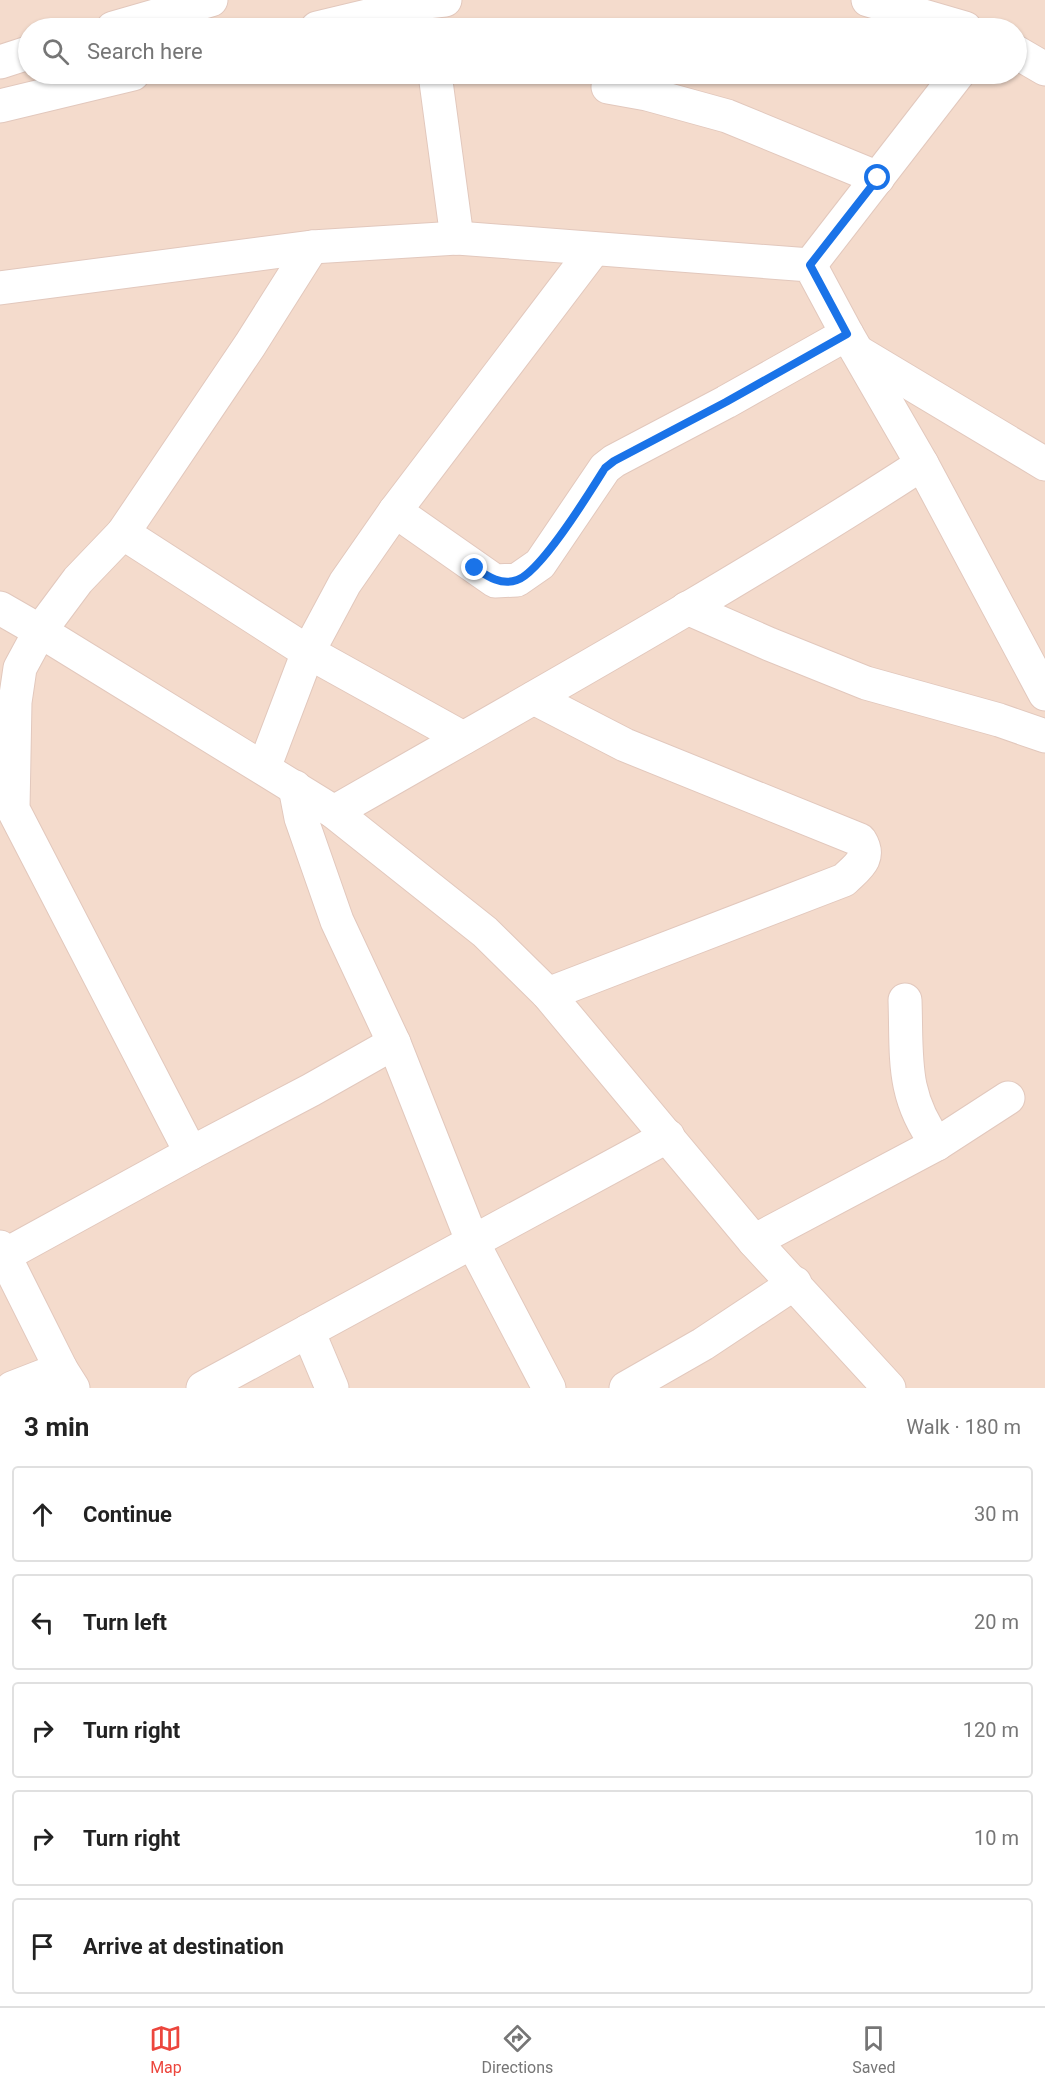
<!DOCTYPE html>
<meta charset="utf-8">
<style>
body{margin:0;font-family:Roboto,sans-serif;background:#f6f6f6;color:#222}
.stop{position:absolute;width:18px;height:18px;margin:-14px;border:4px solid #1a73e8;border-radius:50%;background:#fff}
.stop.end{background:#1a73e8;border-color:#fff;box-shadow:0 2px 6px #0008}
.list{margin:0;padding:0;list-style:none}
h2{display:flex;justify-content:space-between;align-items:center;height:78px;margin:0;padding:0 24px;font-size:26px}
h2 small{font-size:20px;font-weight:400;color:#767676}
.list li{display:grid;grid-template-columns:39px 1fr auto;gap:18px;align-items:center;box-sizing:border-box;height:96px;margin:0 12px 12px;padding:0 12px;border:2px solid #e0e0e0;border-radius:6px}
.list b{display:block;font-size:22px;white-space:nowrap}
.list em{font-size:20px;font-style:normal;color:#767676}
.icon{flex:none;width:33px;height:33px;fill:none;stroke:currentColor;stroke-width:2;stroke-linecap:round;stroke-linejoin:round}
.map{position:relative;flex:none;width:1045px;height:1388px;overflow:hidden}
.search{position:absolute;background:#fff;box-shadow:0 2px 4px #0004;left:18px;right:18px;top:18px;height:66px;display:flex;align-items:center;gap:15px;box-sizing:border-box;padding:0 21px;border-radius:33px;color:#767676;font-size:22px}
.sheet{height:618px;background:#fff}
nav{display:flex;justify-content:space-around;align-items:center;box-sizing:border-box;height:84px;border-top:2px solid #e0e0e0;background:#fff;font-size:16px;color:#767676}
nav a{display:grid;justify-items:center;gap:3px}
nav .on{color:#ec463d}
.map>svg:first-child{display:block}
.residential{fill:#f4dbcc;fill-rule:evenodd}
.lines{fill:none;stroke-linecap:round;stroke-linejoin:round}
.minor-casing{stroke:#e2c8bd;stroke-width:35}
.minor{stroke:#fff;stroke-width:33}
.route{stroke:#1a73e8;stroke-width:8}
</style>
<div class="map">
<svg width="1045" height="1388" viewBox="0 0 1045 1388">
<rect width="100%" height="100%" fill="#fdebdd"/>
<path class="residential" d="M0,0H1045V1388H0ZM28,28H1016V74H28Z"/>
<g class="lines">
<defs>
<g id="minor">
<polyline points="868,0 965,28"/>
<polyline points="113,28 211,0"/>
<polyline points="317,28 426,2 445,0"/>
<polyline points="1016,52 1045,69"/>
<polyline points="0,62 28,53"/>
<polyline points="435,74 457,238"/>
<polyline points="608,87 647,94 727,116 878,178"/>
<polyline points="0,106 133,74"/>
<polyline points="810,265 958,74"/>
<polyline points="0,288 312,247 457,238 810,265 847,334 922,464 1045,694"/>
<polyline points="858,352 1045,464"/>
<polyline points="395,511 495,581 517,580 540,564 605,468 614,461 726,402 847,334"/>
<polyline points="123,533 308,652 463,738"/>
<polyline points="0,608 40,631 334,812 485,932 548,994 754,1241 889,1388"/>
<polyline points="687,608 769,644 866,683 999,720 1045,736"/>
<path d="M534,698L625,745L860,840C872,859 857,867 844,880L548,994"/>
<polyline points="264,768 308,652 345,583 395,511 594,249"/>
<polyline points="295,787 301,818 337,921 394,1043 473,1243 549,1388"/>
<path d="M334,812C531,699 731,588 922,464"/>
<path d="M905,1000C907,1058 901,1095 937,1144"/>
<polyline points="191,1153 13,809 15,702 20,668 40,631 78,580 123,533 250,345 312,247"/>
<polyline points="754,1241 937,1144 1008,1098"/>
<polyline points="0,1247 61,1369 73,1388"/>
<polyline points="5,1255 191,1153 311,1090 394,1043"/>
<polyline points="308,1331 332,1388"/>
<polyline points="12,1388 61,1369"/>
<polyline points="203,1388 668,1136"/>
<polyline points="626,1388 703,1344 795,1283"/>
</g>
</defs>
<use href="#minor" class="minor-casing"/>
<use href="#minor" class="minor"/>
</g>
<g class="lines">
<path class="route" d="M475,568C487,576 501,586 517,580C541,572 590,492 605,468L614,461L726,402L847,334L810,265L878,178"/>
</g>
</svg>
<div class="stop" style="left:878px;top:178px"></div>
<div class="stop end" style="left:475px;top:568px"></div>
<div class="search"><svg class="icon" aria-label="search" viewBox="0 0 24 24"><circle cx="10" cy="10" r="6"/><path d="M15 15l6 6"/></svg>Search here</div>
</div>
<section class="sheet">
<h2>3 min<small>Walk · 180 m</small></h2>
<ul class="list">
<li><svg class="icon" aria-label="ahead" viewBox="0 0 24 24"><path d="M12 20V5M6 11l6-6 6 6"/></svg><div><b>Continue</b></div><em>30 m</em></li>
<li><svg class="icon" aria-label="left" viewBox="0 0 24 24"><path d="M17 20v-9H6M10 6l-5 5 5 5"/></svg><div><b>Turn left</b></div><em>20 m</em></li>
<li><svg class="icon" aria-label="right" viewBox="0 0 24 24"><path d="M7 20v-9h11M14 6l5 5-5 5"/></svg><div><b>Turn right</b></div><em>120 m</em></li>
<li><svg class="icon" aria-label="right" viewBox="0 0 24 24"><path d="M7 20v-9h11M14 6l5 5-5 5"/></svg><div><b>Turn right</b></div><em>10 m</em></li>
<li><svg class="icon" aria-label="arrive" viewBox="0 0 24 24"><path d="M6 21V4h12l-3 4 3 4H6"/></svg><div><b>Arrive at destination</b></div></li>
</ul>
</section>
<nav>
<a class="on"><svg class="icon" aria-label="map" viewBox="0 0 24 24"><path d="M3 6l6-2 6 2 6-2v14l-6 2-6-2-6 2zM9 4v14M15 6v14"/></svg>Map</a>
<a><svg class="icon" aria-label="directions" viewBox="0 0 24 24"><path d="M12 3l9 9-9 9-9-9zM9 14v-3h6M13 9l2 2-2 2"/></svg>Directions</a>
<a><svg class="icon" aria-label="saved" viewBox="0 0 24 24"><path d="M7 4h10v16l-5-4-5 4z"/></svg>Saved</a>
</nav>
